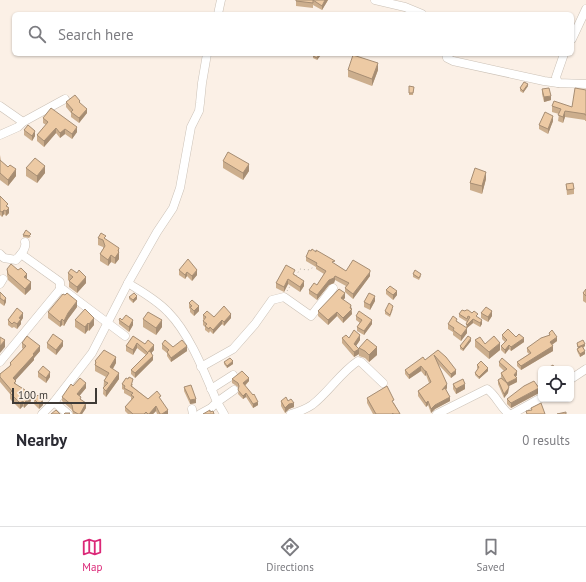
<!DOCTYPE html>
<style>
body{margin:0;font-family:"PT Sans",sans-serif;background:#f7f7f7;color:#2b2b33}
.controls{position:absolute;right:12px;bottom:12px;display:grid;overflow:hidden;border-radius:6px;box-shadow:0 1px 3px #0004}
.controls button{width:36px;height:36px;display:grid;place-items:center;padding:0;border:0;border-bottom:1px solid #e1e1e2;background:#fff;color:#2b2b33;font:20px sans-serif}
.scale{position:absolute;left:12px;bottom:10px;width:85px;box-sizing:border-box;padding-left:4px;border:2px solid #3e3a36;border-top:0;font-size:11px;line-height:14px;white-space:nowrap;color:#3e3a36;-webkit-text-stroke:3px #fbf0e6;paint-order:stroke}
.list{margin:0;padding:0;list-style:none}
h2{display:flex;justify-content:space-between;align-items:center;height:52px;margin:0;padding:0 16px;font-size:17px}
h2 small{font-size:13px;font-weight:400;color:#7c7c81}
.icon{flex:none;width:22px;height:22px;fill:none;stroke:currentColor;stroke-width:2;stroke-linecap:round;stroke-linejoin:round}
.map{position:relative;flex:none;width:586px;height:414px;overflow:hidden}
.search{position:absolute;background:#fff;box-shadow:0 1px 3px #0004;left:12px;right:12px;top:12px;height:44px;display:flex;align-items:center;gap:10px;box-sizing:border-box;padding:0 14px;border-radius:6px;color:#7c7c81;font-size:15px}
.sheet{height:112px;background:#fff}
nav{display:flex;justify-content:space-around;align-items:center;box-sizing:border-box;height:56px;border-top:1px solid #e1e1e2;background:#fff;font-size:11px;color:#7c7c81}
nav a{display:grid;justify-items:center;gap:2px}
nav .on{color:#db2777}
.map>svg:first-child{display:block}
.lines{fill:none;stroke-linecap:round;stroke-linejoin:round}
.minor-casing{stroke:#cbc1b6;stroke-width:9}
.path{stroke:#bdb5ac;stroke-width:1;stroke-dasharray:1 3;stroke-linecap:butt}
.minor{stroke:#fff;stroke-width:8}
.wall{fill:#ccae8d}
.shaded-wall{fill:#a68d73}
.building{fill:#edcaa4;stroke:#a68d73}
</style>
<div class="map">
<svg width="586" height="414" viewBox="0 0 586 414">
<rect width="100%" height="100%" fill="#fbf0e6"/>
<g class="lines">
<defs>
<g id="minor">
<polyline points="375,0 405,7 422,14"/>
<polyline points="218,14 221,0"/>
<polyline points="572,39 586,9"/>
<polyline points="446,54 447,58 453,61 544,81 558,83 586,84"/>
<polyline points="558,83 556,77 564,54"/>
<polyline points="0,106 23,122 18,127 0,135"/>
<polyline points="23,122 65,99"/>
<path d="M0,254L4,258L16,260C20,255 27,249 25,242"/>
<polyline points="21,254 60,282 60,289"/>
<path d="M128,283C142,292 157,300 168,312C190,334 205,374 217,402L211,408L200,414"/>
<polyline points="0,284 3,279"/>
<polyline points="0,362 61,288 125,336"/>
<polyline points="201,367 233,349 255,324 272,300 284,297 311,316 333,288"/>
<polyline points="571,379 586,369"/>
<polyline points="211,389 233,375"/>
<polyline points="54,402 68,414"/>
<polyline points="192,409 193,414"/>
<polyline points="42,414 54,402 92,353 128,283 157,232 173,208 180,188 191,127 199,111 200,103 202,83 207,54"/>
<polyline points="224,414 217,402 234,390"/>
<path d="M291,414C298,412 306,409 312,405C329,392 340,373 358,361L361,362L383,383"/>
<path d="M437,414L487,389C496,395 500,407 509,414"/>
<polyline points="512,414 541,398"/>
</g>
</defs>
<use href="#minor" class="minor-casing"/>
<g class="path">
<polyline points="296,276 300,269 308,270 314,267"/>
<polyline points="287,291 291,285"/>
</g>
<use href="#minor" class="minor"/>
</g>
<g class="wall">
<polygon points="296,0 328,0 322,10 313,5 313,8 296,6"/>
<polygon points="321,54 317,60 313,58 313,56"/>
<polygon points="348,70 378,70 372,86 348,77"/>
<polygon points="409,86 414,87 413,95 409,95"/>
<polygon points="528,86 523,93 520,91 520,88"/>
<polygon points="542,89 551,100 544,102 542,94"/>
<polygon points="586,90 586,121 585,121 585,120 565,117 563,123 558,121 559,114 552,112 552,106 572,107"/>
<polygon points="66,102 80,104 87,113 79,123 71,117 71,113 66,107"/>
<polygon points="43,118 77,132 72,139 65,134 60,138 56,133 44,147 37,141 37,135 46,125 43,123"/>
<polygon points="553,121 548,134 539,129 539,125"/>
<polygon points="24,130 35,136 32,141 24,135"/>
<polygon points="0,155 1,161 8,167 16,176 8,186 0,180"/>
<polygon points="223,161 249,171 243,180 223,168"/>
<polygon points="26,168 45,173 37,183 26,176"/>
<polygon points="486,179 482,194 470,190 470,183"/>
<polygon points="566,184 574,189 574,194 567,195"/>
<polygon points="0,196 8,207 9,213 6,216 4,214 2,217 0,215"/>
<polygon points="23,235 31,236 29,238 23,237"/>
<polygon points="98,238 106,239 119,255 119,259 115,264 111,262 108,266 100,261 100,254 103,249 103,247 98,245"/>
<polygon points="306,257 335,264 346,271 370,276 353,299 345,292 345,288 346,286 335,280 334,283 329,285 317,300 309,294 309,290 317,285 324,274 316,269 316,267 306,261"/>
<polygon points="7,269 27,279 31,289 25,295 8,280 7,275"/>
<polygon points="179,270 197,275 192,281 187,276 185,279 179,275"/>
<polygon points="68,273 77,273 86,283 77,293 69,287 69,281 68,280"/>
<polygon points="295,274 295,275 304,286 300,292 288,284 284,292 276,288 276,283"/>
<polygon points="413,274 421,276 419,280 413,277"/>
<polygon points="586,289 586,303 583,301 583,293"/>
<polygon points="386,290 397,295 393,300 386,294"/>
<polygon points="0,292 6,302 4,306 0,303"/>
<polygon points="129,297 137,299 133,303 129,299"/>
<polygon points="345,298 343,300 351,309 352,314 343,323 337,316 328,325 318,316 318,311"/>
<polygon points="375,301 370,310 364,307 364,302"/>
<polygon points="189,303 199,311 194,316 190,312 190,309 189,308"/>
<polygon points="77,307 68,319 64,326 62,325 60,327 48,318 48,312"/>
<polygon points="393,309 390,317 385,314 385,311"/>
<polygon points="465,311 478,318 482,324 480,327 473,323 467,328 466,327 467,322 459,317 459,314"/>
<polygon points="481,313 492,316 488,322 481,318"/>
<polygon points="203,315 214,317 231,318 224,326 222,324 213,334 210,331 209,333 205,330 205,327 203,325 203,321 204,320 203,319"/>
<polygon points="356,316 372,324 364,335 357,331 357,327 360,323 356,320"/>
<polygon points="23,318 21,321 21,324 17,329 14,327 12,328 8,325 8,320"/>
<polygon points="143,319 162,327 156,335 143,327"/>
<polygon points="75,320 94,325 89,331 88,330 85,334 75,327"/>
<polygon points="119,320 122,320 133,325 129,332 119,324"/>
<polygon points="457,321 467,333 461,341 453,335 453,332 448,329 448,324"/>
<polygon points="549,333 557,341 552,345 553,351 521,370 517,366 517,362 529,354 527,352 527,348 549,335"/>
<polygon points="502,335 516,337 524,342 511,351 509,349 505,354 501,350 501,346 505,342 502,339"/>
<polygon points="133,336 154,350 151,353 153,360 135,378 131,374 131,370 146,355 137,348 133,355 126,351 126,346"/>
<polygon points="342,338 349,338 360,340 356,346 359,354 354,357 342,343"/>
<polygon points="475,340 500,350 489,359 475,347"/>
<polygon points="471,341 463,351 460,349 460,346"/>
<polygon points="22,343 40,351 34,358 34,360 15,380 16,385 31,401 24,408 23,406 20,409 10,399 10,394 0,382 0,374 10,366 10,363 23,349 22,348"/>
<polygon points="47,343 63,346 56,355 47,348"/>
<polygon points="577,343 585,346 583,348 585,354 580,357 577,351 577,349 578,348 577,346"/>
<polygon points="162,344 173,347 187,351 171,362 167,356 167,353 162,349"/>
<polygon points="359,348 377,355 369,362 365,358 359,356"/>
<polygon points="438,350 456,374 451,378 438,364 447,388 446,390 450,401 435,409 431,413 428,405 426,407 418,396 418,391 429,383 426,375 425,376 421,371 409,379 405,374 405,370 425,360"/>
<polygon points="95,361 116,363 113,369 119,379 106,397 103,394 104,381 106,377 95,371"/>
<polygon points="224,362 233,364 227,368 224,364"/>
<polygon points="499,362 517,375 516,377 517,382 509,386 508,393 504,398 498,384 498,380 502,379 501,377 501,373 504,371 499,366"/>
<polygon points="477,365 488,371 479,379 475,375 475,373 478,369 477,368"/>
<polygon points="38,372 50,377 46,383 38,377"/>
<polygon points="232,379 249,381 245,386 258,405 253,408 246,397 243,399 238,394 239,388 238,387 232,383"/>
<polygon points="122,384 133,384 132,386 148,399 161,400 168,414 157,414 156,411 153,414 128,414 125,411 125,407 131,400 131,397 124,393 124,390 122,389"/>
<polygon points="453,384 465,389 456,394 453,389"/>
<polygon points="73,386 86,388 79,396 86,408 82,414 73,414 72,410 62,401 62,397"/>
<polygon points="184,387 196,403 190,404 184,391"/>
<polygon points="539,393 511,408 507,404 507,399"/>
<polygon points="367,398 394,403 400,414 373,414 367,403"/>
<polygon points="34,399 43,405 39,409 34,404"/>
<polygon points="281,401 294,407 289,409 285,413 281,406"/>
</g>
<g class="shaded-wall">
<polygon points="325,0 328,0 322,10 322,6"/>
<polygon points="319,54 321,54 321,55 317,60 317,58"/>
<polygon points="378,63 378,70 372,86 372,79"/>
<polygon points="528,84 528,86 523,93 523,91"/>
<polygon points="551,96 551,100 544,102 544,97"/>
<polygon points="87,109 87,113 79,123 79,118"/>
<polygon points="565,111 565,117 563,123 563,117"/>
<polygon points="553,116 553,121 548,134 548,129"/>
<polygon points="77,127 77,132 72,139 72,134"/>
<polygon points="56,128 56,133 44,147 44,141"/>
<polygon points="65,129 65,134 60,138 60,133"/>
<polygon points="35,131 35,136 32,141 32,136"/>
<polygon points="249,164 249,171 243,180 243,173"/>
<polygon points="45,166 45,173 37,183 37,176"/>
<polygon points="16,169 16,176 8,186 8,180"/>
<polygon points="486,172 486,179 482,194 482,186"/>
<polygon points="9,208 9,213 6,216 6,211"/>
<polygon points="4,210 4,214 2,217 2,212"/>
<polygon points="119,248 119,259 115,264 115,258 118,251"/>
<polygon points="111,255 111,262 108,266 108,260"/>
<polygon points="197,270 197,275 192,281 192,276"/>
<polygon points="187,272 187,276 185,279 185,275"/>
<polygon points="370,272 370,276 353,299 353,294"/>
<polygon points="27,274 27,280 24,277"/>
<polygon points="335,276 335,280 334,283 329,285 317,300 317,295 329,280"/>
<polygon points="86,277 86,283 77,293 77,287"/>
<polygon points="288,279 288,284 284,292 284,287"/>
<polygon points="304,281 304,286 300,292 300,287"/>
<polygon points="31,282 31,289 25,295 25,289"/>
<polygon points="397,291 397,295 393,300 393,295"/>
<polygon points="345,293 345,298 341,303 341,298"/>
<polygon points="137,296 137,299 133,303 133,300"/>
<polygon points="375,296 375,301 370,310 370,305"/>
<polygon points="6,298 6,302 4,306 4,301"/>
<polygon points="77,301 77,307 68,319 64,326 64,321 68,313"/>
<polygon points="351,305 352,314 343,323 343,318"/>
<polygon points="199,306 199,311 194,316 194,311"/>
<polygon points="492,311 492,316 488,322 488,317"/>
<polygon points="337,312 337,316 328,325 328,320"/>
<polygon points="23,313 23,318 21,321 21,324 17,329 17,324 19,318"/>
<polygon points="231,314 231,318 224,326 224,322"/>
<polygon points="94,318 94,325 89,331 89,324"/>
<polygon points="62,319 62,325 60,327 60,322"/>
<polygon points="473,319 473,323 467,328 467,325"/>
<polygon points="133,320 133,325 129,332 129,327"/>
<polygon points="162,320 162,327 156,335 156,328"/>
<polygon points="222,320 222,324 213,334 213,330"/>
<polygon points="372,320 372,324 364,335 364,331"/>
<polygon points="482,320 482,324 480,327 480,323"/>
<polygon points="88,323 88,330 85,334 85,327"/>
<polygon points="467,328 467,333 461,341 461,336"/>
<polygon points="360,335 360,340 354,349 354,344"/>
<polygon points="557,337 557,341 550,346 550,342"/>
<polygon points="471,338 471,341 463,351 463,349"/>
<polygon points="524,338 524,342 511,351 511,347"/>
<polygon points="5,340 5,347 0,353 0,346"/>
<polygon points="63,341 63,346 56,355 56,350"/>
<polygon points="137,343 137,348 133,355 133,350"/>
<polygon points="500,343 500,350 489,359 489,352"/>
<polygon points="585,344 585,346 578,350 578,347"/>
<polygon points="154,345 154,350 148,357 148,352"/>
<polygon points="509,345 509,349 505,354 505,350"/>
<polygon points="40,346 40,351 34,358 34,360 13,383 13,378"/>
<polygon points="187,346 187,351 171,362 171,358"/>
<polygon points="553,346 553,351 521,370 521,366"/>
<polygon points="377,347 377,355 369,362 369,355"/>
<polygon points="359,349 359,354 354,357 354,352"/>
<polygon points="585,351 585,354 580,357 580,354"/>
<polygon points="153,356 153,360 135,378 135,373"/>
<polygon points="116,357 116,363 110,373 110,367"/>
<polygon points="233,361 233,364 227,368 227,366"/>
<polygon points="421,366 421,371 409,379 409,375"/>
<polygon points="488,368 488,371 479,379 479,377"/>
<polygon points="456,370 456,374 451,378 451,374"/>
<polygon points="425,371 426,371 426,375 425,376"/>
<polygon points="517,371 517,375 514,379 514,375"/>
<polygon points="50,372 50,377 46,383 46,378"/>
<polygon points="119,373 119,379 106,397 106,391"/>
<polygon points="249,378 249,381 243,387 243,383"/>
<polygon points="517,378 517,382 507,387 507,383"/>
<polygon points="86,383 86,388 77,399 77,394"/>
<polygon points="447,384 447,388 442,394 442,390"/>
<polygon points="465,384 465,389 456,394 456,389"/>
<polygon points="509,387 508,393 504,398 504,394"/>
<polygon points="539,388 539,393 511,408 511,403"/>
<polygon points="246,393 246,397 243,399 243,396"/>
<polygon points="31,396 31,401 24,408 24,403"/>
<polygon points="450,397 450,401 435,409 431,413 431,409 435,405"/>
<polygon points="196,399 196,403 190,404 190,400"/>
<polygon points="43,400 43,405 39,409 39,404"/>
<polygon points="23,401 23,406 20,409 20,403"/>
<polygon points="428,401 428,405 426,407 426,403"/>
<polygon points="258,402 258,405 253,408 253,404"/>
<polygon points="86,403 86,408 82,414 80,414"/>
<polygon points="294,403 294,407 289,409 285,413 285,408 289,404"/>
<polygon points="156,406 156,411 153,414 149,414"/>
<polygon points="168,410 168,414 162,414"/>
</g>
<g class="building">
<polygon points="296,0 325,0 322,6 313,0 313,3 296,1"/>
<polygon points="314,54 319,54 317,58 313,56"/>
<polygon points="353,55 378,63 372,79 348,70"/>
<polygon points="524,82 528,84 523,91 520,88"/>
<polygon points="409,86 414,87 413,93 409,93"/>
<polygon points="549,88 551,96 544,97 542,89"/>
<polygon points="575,88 586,90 586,115 585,115 585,114 565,111 563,117 558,115 561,109 552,106 554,101 572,107"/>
<polygon points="75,95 80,101 79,102 87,109 79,118 71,112 73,110 66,102"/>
<polygon points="51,108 77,127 72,134 65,129 60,133 56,128 44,141 37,135 48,122 43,118"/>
<polygon points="545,112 553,116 548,129 539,125"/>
<polygon points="28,125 35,131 32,136 24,130"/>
<polygon points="228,152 249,164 243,173 223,161"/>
<polygon points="35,158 45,166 37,176 26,168"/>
<polygon points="0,160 8,167 10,165 16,169 8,180 0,173"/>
<polygon points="475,168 486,172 482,186 470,183"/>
<polygon points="573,183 574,189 567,190 566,184"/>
<polygon points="0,196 8,204 6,206 9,208 6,211 4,210 2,212 0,211"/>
<polygon points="26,230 31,234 29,236 23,235"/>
<polygon points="101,233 106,236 104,238 119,248 118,251 119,252 115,258 111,255 108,260 100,254 105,246 103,240 98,238"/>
<polygon points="312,249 316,252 316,250 335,261 332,262 346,271 353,260 370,270 370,272 353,294 345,288 349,283 335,276 334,278 329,280 317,295 309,290 314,283 317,285 326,271 316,265 317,263 306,257 309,250 311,251"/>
<polygon points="188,259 197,270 192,276 187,272 185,275 179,270"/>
<polygon points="11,264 18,270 21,268 27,274 24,277 31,282 25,289 8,274 7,269"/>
<polygon points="286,265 295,270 293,274 304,281 300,287 288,279 284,287 276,283"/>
<polygon points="71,269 77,273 79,270 86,277 77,287 69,281 73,277 68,273"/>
<polygon points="415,270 421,274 419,278 413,274"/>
<polygon points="390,286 397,291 393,295 386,290"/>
<polygon points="339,289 345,293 341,298 351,305 350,308 352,309 343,318 337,312 328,320 318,311"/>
<polygon points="586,289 586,296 583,293"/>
<polygon points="0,292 6,298 4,301 0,298"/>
<polygon points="67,293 77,301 68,313 64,321 62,319 60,322 48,312 63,294 65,295"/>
<polygon points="134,293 137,296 133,300 129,297"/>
<polygon points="369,293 375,296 370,305 364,302"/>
<polygon points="192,300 199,306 194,311 190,307 192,306 189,303"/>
<polygon points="389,303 393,306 390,315 385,311"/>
<polygon points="224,306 231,314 224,322 222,320 213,330 210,327 209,329 205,326 207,324 203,321 206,317 203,315 207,311 214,317"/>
<polygon points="486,307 492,311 488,317 481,313"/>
<polygon points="17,308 23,313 19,318 21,319 17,324 14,322 12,324 8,320"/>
<polygon points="85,309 94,318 89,324 88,323 85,327 75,320"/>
<polygon points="462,310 465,311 466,310 468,310 472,313 474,311 478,314 476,316 482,320 480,323 473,319 467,325 466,324 470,317 468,316 467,319 459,314"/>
<polygon points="359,311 372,320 364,331 357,327 362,320 356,316"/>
<polygon points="148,312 162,320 156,328 143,319"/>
<polygon points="126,315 133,320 129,327 119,320 120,318 122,320"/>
<polygon points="453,316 457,319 456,321 467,328 461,336 453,330 454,328 448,324"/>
<polygon points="508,329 516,337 519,334 524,338 511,347 509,345 505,350 501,346 507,340 502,335"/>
<polygon points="354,330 360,335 354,344 359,349 354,352 342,338 346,335 349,338"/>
<polygon points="552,330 557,337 550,342 553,346 521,366 517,362 531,353 527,348 541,338 550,335 549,333"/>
<polygon points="53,334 63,341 56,350 47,343"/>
<polygon points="27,336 40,346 33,354 34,355 13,378 16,381 14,383 25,390 31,396 24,403 23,401 20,403 10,393 12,391 0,377 0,374 10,366 11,364 10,363 26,346 22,343"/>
<polygon points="133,336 145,344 148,340 154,345 148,352 150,351 153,356 135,373 131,370 148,353 137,343 133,350 126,346"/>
<polygon points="468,336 471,338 463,349 460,346"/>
<polygon points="494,336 500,343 489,352 475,340 480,337 485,344"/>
<polygon points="0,337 5,340 0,346"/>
<polygon points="367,339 377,347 369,355 365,351 359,348"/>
<polygon points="165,340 173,347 182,340 187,346 171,358 167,352 169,350 162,344"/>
<polygon points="583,340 585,344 578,347 577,343"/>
<polygon points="582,346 585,351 580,354 577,349"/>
<polygon points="104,350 116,357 110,367 119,373 106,391 103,388 108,383 104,381 109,373 95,365 96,362 95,361"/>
<polygon points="438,350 446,357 456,370 451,374 434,355 447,384 442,390 445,388 450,397 435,405 431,409 428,401 426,403 418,391 431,382 426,371 425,371 421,366 409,375 405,370 423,357 425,360"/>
<polygon points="230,358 233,361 227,366 224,362"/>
<polygon points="502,358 517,371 514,375 517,378 507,383 509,387 508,389 504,394 498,380 501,378 507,383 501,373 507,369 499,362"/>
<polygon points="481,361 488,368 479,377 475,373 479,367 477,365"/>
<polygon points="553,365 555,369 546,369"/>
<polygon points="43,366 50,372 46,378 38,372"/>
<polygon points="242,371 249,378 243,383 253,395 254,394 258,402 253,404 246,393 243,396 238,390 239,386 238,383 232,379"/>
<polygon points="129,377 133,379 131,386 148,399 157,391 161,396 159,397 168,410 162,414 160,414 156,406 149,414 148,414 146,412 144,414 133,414 125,407 134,397 131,395 133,393 124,388 125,386 122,384 126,378 128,379"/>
<polygon points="80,378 86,383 77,394 81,397 80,399 86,403 80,414 78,414 73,411 72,405 62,397 71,384 73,386"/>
<polygon points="463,379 465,384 456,389 453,384"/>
<polygon points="534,381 539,388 511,403 507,399 524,386"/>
<polygon points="191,385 196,399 190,400 184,387"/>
<polygon points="387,386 394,400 392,401 399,412 400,414 393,414 393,413 392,414 376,414 367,398"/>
<polygon points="38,395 43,400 39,404 34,399"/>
<polygon points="286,397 288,401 291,399 294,403 289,404 285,408 281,401"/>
<polygon points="541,403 545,414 527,414 526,411 532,410 531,408"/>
<polygon points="56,410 60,414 51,414"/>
<polygon points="210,410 210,412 213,411 214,414 203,414"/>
<polygon points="566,412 566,414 557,414"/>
<polygon points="65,413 70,413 69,414 64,414"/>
</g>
</svg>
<div class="controls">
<button><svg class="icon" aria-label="locate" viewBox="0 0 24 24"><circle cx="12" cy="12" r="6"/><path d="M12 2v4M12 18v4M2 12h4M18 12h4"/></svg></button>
</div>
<div class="scale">100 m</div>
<div class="search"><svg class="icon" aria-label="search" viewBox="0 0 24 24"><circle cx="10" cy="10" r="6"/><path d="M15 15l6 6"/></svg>Search here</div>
</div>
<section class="sheet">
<h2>Nearby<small>0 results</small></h2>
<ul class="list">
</ul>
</section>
<nav>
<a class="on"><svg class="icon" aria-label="map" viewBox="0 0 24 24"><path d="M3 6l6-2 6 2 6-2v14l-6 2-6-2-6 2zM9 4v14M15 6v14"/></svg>Map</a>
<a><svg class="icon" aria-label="directions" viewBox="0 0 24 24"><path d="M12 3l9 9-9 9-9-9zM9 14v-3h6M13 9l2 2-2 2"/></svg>Directions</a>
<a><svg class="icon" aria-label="saved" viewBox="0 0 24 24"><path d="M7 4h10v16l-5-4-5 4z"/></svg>Saved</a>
</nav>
